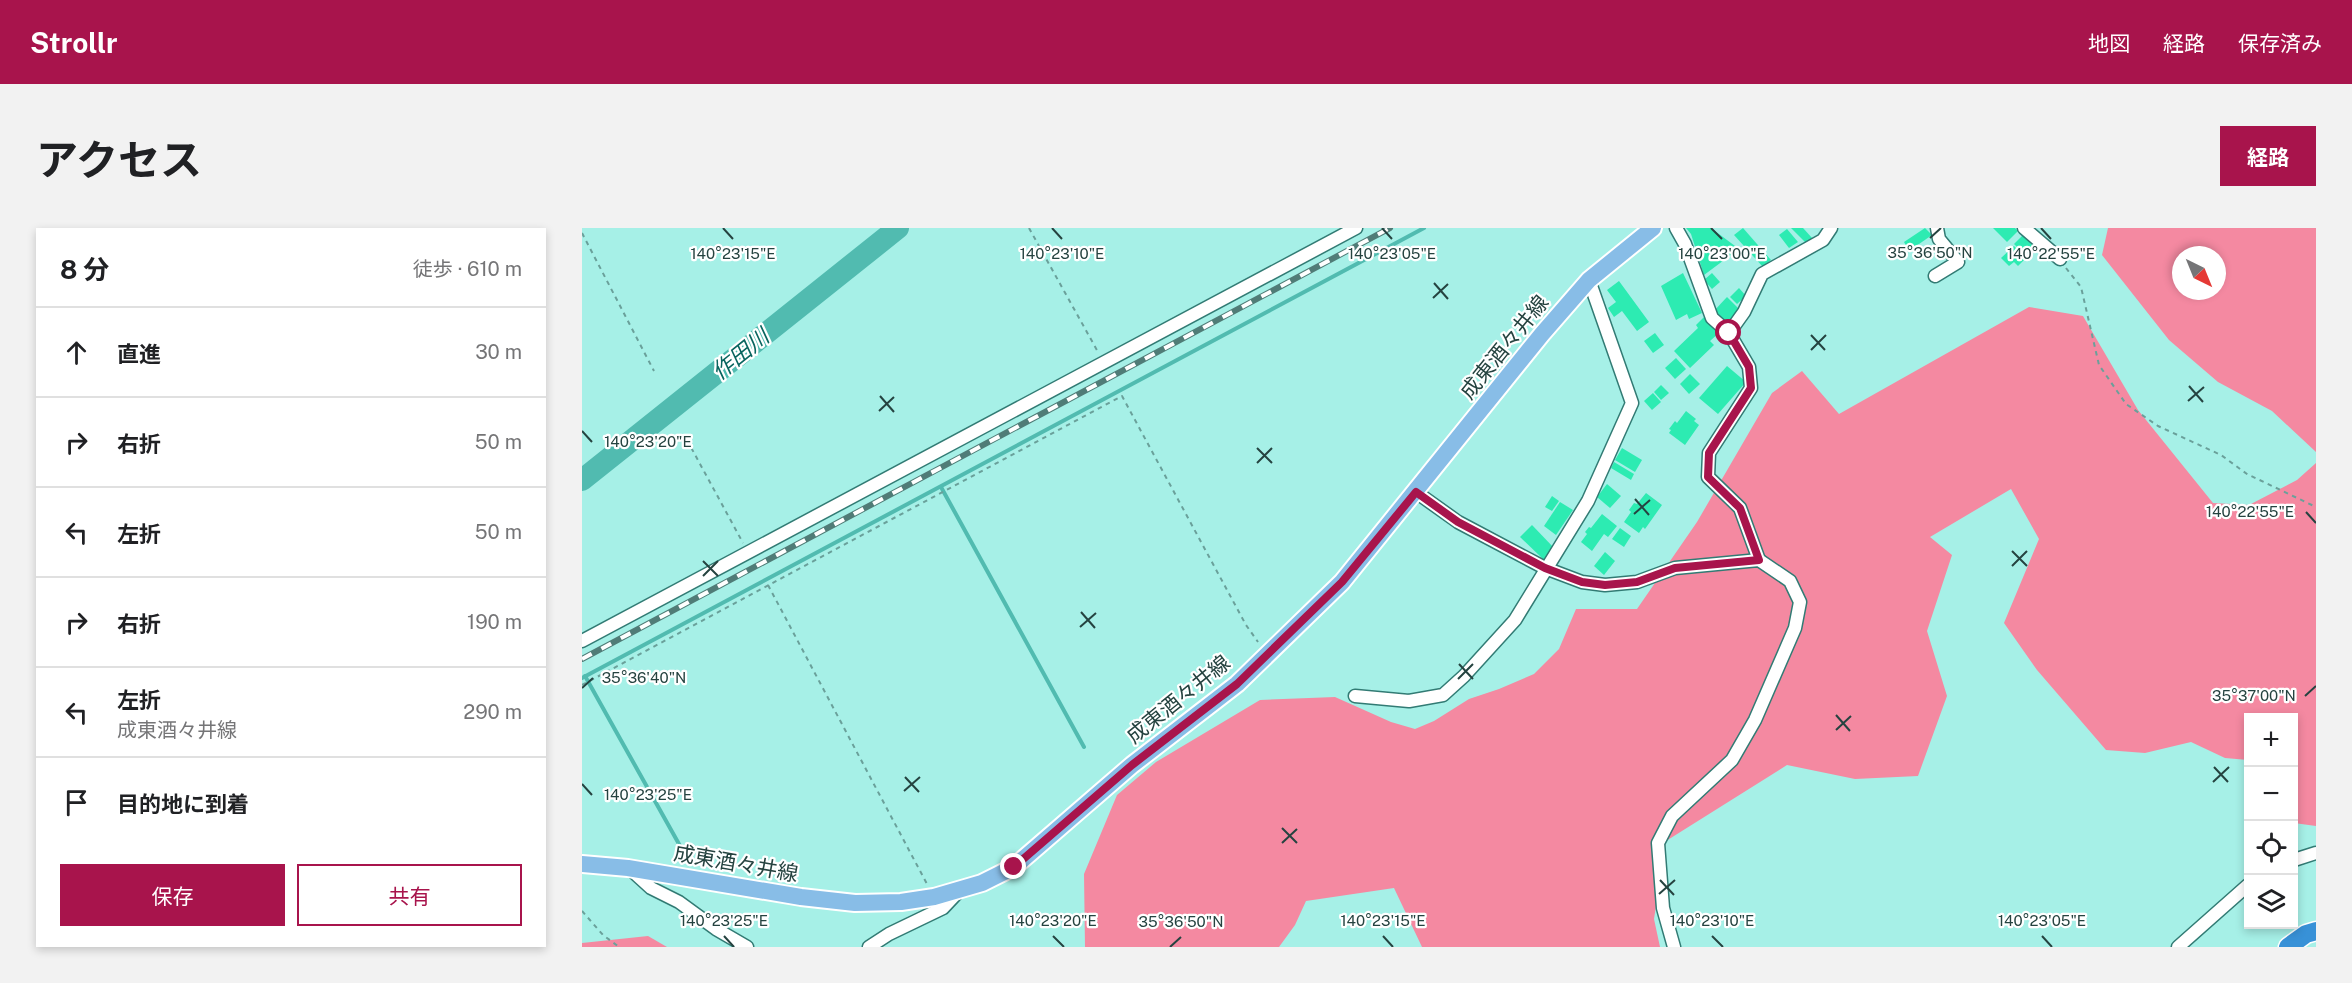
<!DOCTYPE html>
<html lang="ja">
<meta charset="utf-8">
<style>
body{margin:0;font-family:"Public Sans","Noto Sans JP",sans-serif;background:#f2f2f2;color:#202124}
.controls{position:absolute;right:18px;bottom:18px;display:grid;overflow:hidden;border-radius:0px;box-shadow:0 3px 9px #0003}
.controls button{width:54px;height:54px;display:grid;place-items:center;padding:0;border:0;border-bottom:2px solid #e0e0e0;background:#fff;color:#202124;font:30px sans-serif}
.compass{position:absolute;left:1590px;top:18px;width:54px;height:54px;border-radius:50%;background:#fff;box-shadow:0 3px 9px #0003;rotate:137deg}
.stop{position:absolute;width:18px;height:18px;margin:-14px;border:4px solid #a8144c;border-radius:50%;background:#fff}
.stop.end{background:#a8144c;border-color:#fff;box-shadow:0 2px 6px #0008}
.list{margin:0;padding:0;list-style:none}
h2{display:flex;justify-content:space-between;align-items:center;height:78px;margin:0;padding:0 24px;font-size:26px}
h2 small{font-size:20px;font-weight:400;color:#757577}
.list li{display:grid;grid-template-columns:39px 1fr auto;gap:18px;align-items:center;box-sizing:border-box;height:90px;padding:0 24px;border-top:2px solid #e0e0e0}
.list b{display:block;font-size:22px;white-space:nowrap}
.list p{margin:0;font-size:20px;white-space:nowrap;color:#757577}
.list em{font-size:20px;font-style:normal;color:#757577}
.actions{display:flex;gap:12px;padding:18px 24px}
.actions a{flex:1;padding:14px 0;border:2px solid #a8144c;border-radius:0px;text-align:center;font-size:21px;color:#a8144c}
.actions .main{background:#a8144c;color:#fff}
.icon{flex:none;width:33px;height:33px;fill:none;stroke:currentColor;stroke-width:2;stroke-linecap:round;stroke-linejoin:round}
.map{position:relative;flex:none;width:1734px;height:719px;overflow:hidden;border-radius:0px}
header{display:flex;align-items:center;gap:36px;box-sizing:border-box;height:84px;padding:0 30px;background:#a8144c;color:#fff}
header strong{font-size:28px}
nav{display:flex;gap:33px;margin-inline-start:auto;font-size:21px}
.intro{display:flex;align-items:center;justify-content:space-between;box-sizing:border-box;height:144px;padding:0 36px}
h1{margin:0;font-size:42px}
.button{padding:15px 27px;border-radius:0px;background:#a8144c;color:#fff;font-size:21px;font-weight:700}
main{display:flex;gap:36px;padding:0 36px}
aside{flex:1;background:#fff;border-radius:0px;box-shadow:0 3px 9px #0003}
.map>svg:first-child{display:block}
.forest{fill:#f489a1;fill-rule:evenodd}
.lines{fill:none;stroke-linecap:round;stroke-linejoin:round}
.stream{stroke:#51bbb0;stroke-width:4}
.river{stroke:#51bbb0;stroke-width:22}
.building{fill:#2debb2}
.minor-casing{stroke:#327b74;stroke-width:15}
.major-casing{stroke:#fff;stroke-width:20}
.highway-casing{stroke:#fff;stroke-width:21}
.path{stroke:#6aa09a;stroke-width:2;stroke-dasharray:4.5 4.5;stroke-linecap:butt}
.minor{stroke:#fff;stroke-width:12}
.major{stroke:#88bde7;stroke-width:16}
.highway{stroke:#3891d7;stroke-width:18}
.rail-casing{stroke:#507c77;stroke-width:6}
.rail{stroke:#fff;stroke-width:4;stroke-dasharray:11;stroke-linecap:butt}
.route{stroke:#a8144c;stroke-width:8}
.ticks{fill:none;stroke:#254340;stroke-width:2}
.labels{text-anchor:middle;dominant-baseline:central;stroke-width:4.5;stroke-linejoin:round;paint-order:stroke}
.street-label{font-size:21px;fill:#254340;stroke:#fff}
.water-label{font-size:22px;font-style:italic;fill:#09655f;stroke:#fff}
.ticks-label{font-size:15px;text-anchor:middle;fill:#254340;stroke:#fff;stroke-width:4.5;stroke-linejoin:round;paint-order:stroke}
</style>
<header>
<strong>Strollr</strong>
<nav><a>地図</a><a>経路</a><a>保存済み</a></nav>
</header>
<div class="intro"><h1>アクセス</h1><a class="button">経路</a></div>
<main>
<aside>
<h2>8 分<small>徒歩 · 610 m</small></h2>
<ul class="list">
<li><svg class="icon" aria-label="ahead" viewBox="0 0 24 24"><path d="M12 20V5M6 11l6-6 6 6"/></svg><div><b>直進</b></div><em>30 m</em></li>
<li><svg class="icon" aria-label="right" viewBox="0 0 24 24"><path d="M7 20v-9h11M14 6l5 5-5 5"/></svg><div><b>右折</b></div><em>50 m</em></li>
<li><svg class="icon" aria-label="left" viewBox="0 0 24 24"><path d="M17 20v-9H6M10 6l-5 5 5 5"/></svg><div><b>左折</b></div><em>50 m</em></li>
<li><svg class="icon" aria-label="right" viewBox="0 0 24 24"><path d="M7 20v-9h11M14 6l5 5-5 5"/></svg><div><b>右折</b></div><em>190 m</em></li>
<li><svg class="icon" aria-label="left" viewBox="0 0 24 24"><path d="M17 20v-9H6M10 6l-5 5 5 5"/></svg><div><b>左折</b><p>成東酒々井線</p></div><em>290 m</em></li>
<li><svg class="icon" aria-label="arrive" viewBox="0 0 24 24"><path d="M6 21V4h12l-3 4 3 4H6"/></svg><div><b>目的地に到着</b></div></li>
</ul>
<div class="actions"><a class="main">保存</a><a>共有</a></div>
</aside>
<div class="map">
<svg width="1734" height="719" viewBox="0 0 1734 719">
<rect width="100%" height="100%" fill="#a6f0e7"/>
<g class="forest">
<path d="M1526,0H1734V224L1690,183L1636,154L1587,112L1520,27ZM1599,27H1635V63H1599Z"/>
<polygon points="1447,79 1501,88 1556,182 1631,275 1667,277 1715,252 1734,235 1734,598 1712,595 1712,490 1666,490 1666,532 1643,530 1609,514 1563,525 1524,522 1455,442 1422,395 1457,311 1429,261 1348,309 1370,327 1345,403 1365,468 1336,548 1273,551 1205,537 1084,613 1072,691 1078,719 840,719 812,660 724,673 713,697 697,719 503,719 502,646 535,567 574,534 678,472 753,469 809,494 833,501 852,493 887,471 917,461 952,446 977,421 994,381 1055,381 1115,294 1190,165 1220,143 1257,186"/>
<polygon points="66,708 85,719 0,719 0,715"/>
</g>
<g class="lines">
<g class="stream">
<polyline points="359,259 502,519"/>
<polyline points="3,448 102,625"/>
<polyline points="0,450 842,0"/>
</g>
<polyline class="river" points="0,252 316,0"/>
</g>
<g class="building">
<polygon points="1104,0 1129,0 1157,21 1122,47 1109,6"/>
<polygon points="1161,0 1189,32 1181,39 1152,7"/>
<polygon points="1209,0 1221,0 1231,11 1225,16"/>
<polygon points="1343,0 1350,7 1327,23 1322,14"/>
<polygon points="1411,0 1433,0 1436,3 1425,14"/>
<polygon points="1205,1 1216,14 1207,20 1197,7"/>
<polygon points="1441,7 1452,19 1443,27 1432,16"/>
<polygon points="1432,18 1444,30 1436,38 1432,34 1427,38 1419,30"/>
<polygon points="1101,45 1120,85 1107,91 1105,86 1094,92 1079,58"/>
<polygon points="1130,45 1138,54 1130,61 1122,52"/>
<polygon points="1037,53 1067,94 1055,103 1040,83 1032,89 1026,80 1034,74 1025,62"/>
<polygon points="1157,60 1164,68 1155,76 1148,69"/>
<polygon points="1145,69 1160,84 1145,98 1131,84"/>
<polygon points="1123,88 1138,104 1128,113 1132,117 1108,140 1092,123 1116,100 1114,97"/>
<polygon points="1073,105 1082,117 1071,125 1062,113"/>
<polygon points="1094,130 1104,141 1093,151 1083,140"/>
<polygon points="1145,138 1164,154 1136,186 1117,170"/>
<polygon points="1108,146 1118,156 1107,166 1098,156"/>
<polygon points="1079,157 1087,165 1079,172 1072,164"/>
<polygon points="1071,165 1079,174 1070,182 1062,173"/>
<polygon points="1104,183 1114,191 1112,193 1117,197 1103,217 1087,205 1089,202 1087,201 1093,193 1095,195"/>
<polygon points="1040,220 1060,232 1053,244 1033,232"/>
<polygon points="1032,234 1052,246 1049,252 1029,240"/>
<polygon points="1025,256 1039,268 1028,280 1015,269"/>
<polygon points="1064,265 1080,277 1063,301 1061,299 1057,305 1042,294 1049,284 1047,282 1052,275 1055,276"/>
<polygon points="970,268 977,273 970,283 963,279"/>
<polygon points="978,274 991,282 974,307 962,298"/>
<polygon points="1020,286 1035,298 1026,309 1022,306 1010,323 999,314 1005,306 1003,304 1007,299 1009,300"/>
<polygon points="950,297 973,321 962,332 938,309"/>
<polygon points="1038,300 1049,308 1042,319 1030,311"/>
<polygon points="1023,324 1033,333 1022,347 1012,338"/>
</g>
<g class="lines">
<defs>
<g id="minor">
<polyline points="1094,0 1103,16 1130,90 1147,105 1167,139 1169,160 1127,225 1126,249 1158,280 1177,332"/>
<polyline points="1442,0 1478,31"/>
<polyline points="1353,48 1376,34 1357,11 1355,0"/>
<polyline points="1147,105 1162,84 1180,46 1241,12 1249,0"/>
<polyline points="834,264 876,294 963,340 1000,354 1023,357 1055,354 1093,340 1177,332 1208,353 1218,374 1213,400 1173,492 1150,532 1090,588 1076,615 1081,680 1092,719"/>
<polyline points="0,413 774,0"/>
<polyline points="773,468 827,473 861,467 882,448 933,392 1006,273 1050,175 1007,52"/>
<polyline points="1712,632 1734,625"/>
<polyline points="47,640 69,660 97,674 134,701 165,719"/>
<polyline points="287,719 307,706 361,680 377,663"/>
<polyline points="1596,719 1666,657"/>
</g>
<polyline id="major" points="0,636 46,640 219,669 273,675 319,674 352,669 400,655 432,639 550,537 655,456 760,354 960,106 1007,52 1071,0"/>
<polyline id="highway" points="1706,719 1724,706 1734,703"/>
</defs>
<use href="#minor" class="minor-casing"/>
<use href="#major" class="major-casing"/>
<use href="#highway" class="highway-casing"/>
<g class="path">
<polyline points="447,0 516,124"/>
<polyline points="0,5 72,143"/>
<polyline points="1484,40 1499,59 1517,137 1544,176 1576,198 1639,227 1665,246 1734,279"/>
<polyline points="105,212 161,315"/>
<polyline points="186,357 345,656"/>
<polyline points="0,457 540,168 664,397 676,414"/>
<polyline points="0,683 21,707 37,719"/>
</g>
<use href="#minor" class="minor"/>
<use href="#major" class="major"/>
<use href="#highway" class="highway"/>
<defs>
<polyline id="rail" points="0,431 808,0"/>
</defs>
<use href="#rail" class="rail-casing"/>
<use href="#rail" class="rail"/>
</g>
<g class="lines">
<polyline class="route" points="432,639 550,537 655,456 760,354 834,264 876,294 963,340 1000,354 1023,357 1055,354 1093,340 1177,332 1158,280 1126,249 1127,225 1169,160 1167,139 1147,105"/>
</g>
<path class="ticks" d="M141,0L151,11M470,0L480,11M800,0L810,11M1129,0L1140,11M1459,0L1469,11M1348,10L1359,0M852,55L866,71M851,70L866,56M1229,107L1243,122M1229,122L1244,107M1607,158L1621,174M298,168L312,184M1606,173L1622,159M297,183L312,169M0,203L10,214M675,220L690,235M675,235L690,220M1053,271L1067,287M1724,284L1734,295M1052,286L1068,272M1430,323L1445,338M121,333L136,348M1430,338L1445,323M121,348L136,333M499,384L513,400M498,399L514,385M877,436L891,451M876,451L891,436M0,460L11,450M1723,468L1734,458M1254,487L1268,503M1254,502L1269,488M1632,539L1646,554M323,549L337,564M1631,554L1647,539M0,556L10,567M322,563L338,549M700,600L715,615M700,615L715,601M1078,652L1092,667M1077,666L1093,652M142,708L152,719M471,708L482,719M801,708L811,719M1130,708L1141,719M1460,708L1470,719M588,719L599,709"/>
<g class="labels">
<g class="street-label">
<text transform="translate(922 119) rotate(-51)">成東酒々井線</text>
<text transform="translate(596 471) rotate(-39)">成東酒々井線</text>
<text transform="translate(154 635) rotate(10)">成東酒々井線</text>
</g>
<g class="water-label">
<text transform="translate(158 126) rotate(-39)">作田川</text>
</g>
</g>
<g class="ticks-label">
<text x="1348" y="30">35°36'50"N</text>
<text x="151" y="31">140°23'15"E</text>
<text x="480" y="31">140°23'10"E</text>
<text x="810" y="31">140°23'05"E</text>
<text x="1140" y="31">140°23'00"E</text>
<text x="1469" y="31">140°22'55"E</text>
<text x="66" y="219">140°23'20"E</text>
<text x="1668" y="289">140°22'55"E</text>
<text x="62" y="455">35°36'40"N</text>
<text x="1672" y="473">35°37'00"N</text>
<text x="66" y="572">140°23'25"E</text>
<text x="142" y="698">140°23'25"E</text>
<text x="471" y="698">140°23'20"E</text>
<text x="801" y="698">140°23'15"E</text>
<text x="1130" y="698">140°23'10"E</text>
<text x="1460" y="698">140°23'05"E</text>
<text x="599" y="699">35°36'50"N</text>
</g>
</svg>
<div class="controls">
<button>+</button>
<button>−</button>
<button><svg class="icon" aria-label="locate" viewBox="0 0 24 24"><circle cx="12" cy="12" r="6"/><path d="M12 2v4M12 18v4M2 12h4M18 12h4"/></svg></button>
<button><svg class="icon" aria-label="layers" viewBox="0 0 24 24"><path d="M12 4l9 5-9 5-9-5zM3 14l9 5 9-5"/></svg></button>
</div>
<svg class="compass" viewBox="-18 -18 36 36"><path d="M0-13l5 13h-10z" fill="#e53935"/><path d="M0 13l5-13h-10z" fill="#757577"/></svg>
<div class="stop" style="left:1147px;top:105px"></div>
<div class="stop end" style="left:432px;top:639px"></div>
</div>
</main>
